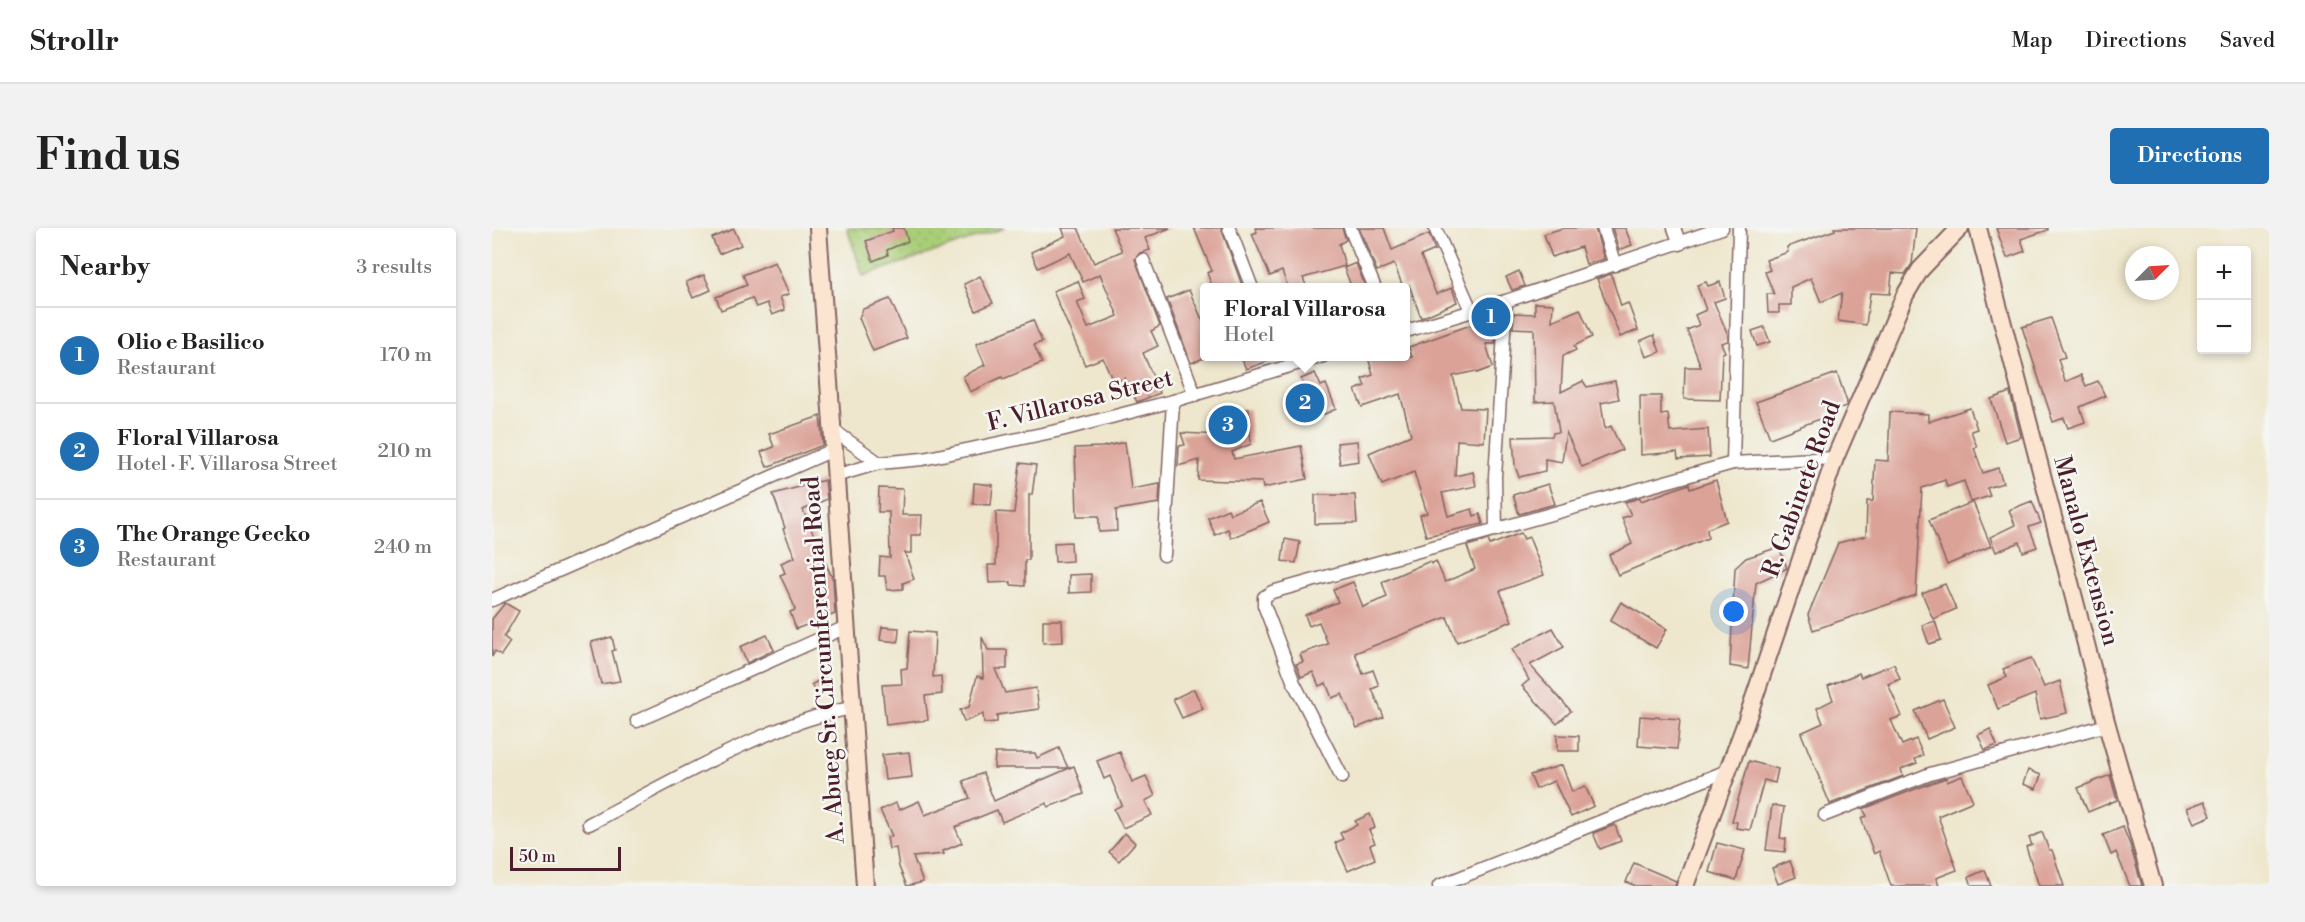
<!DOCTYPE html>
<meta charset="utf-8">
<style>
body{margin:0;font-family:"Libre Bodoni",serif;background:#f2f2f2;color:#222}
.controls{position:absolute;right:18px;top:18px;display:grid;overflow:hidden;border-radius:6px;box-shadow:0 3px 9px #0003}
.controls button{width:54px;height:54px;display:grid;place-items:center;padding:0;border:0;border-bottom:2px solid #e0e0e0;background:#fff;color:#222;font:30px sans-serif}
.compass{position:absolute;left:1633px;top:18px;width:54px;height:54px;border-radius:50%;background:#fff;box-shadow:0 3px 9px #0003;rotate:66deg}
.scale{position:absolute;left:18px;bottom:15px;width:111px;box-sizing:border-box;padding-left:6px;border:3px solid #4a1f2b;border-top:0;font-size:16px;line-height:21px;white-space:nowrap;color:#4a1f2b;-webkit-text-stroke:4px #f6f6f2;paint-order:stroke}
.you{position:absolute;left:1242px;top:384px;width:21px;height:21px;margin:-15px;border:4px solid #fff;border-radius:50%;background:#1a73e8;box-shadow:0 0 0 9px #1a73e833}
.badge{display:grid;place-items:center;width:39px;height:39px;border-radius:50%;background:#1f6fb2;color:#fff;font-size:20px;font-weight:700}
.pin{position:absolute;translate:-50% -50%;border:3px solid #fff;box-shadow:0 2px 6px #0006}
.popup{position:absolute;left:708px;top:55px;width:210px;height:78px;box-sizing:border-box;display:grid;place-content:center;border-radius:6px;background:#fff;filter:drop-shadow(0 2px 4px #0005);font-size:20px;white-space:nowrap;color:#767676}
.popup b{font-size:22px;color:#222}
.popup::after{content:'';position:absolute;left:50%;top:100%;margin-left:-12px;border:12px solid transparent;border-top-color:#fff}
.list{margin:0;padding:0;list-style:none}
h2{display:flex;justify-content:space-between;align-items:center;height:78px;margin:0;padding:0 24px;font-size:26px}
h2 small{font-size:20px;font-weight:400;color:#767676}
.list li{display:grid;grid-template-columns:39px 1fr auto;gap:18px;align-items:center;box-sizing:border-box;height:96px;padding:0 24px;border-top:2px solid #e0e0e0}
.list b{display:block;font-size:22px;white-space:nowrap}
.list p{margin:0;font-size:20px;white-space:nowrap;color:#767676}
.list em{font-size:20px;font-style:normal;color:#767676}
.map{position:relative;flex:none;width:1777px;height:658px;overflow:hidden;border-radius:6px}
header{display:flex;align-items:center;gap:36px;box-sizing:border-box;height:84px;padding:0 30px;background:#fff;border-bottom:2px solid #e0e0e0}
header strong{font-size:28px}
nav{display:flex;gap:33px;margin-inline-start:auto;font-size:21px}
.intro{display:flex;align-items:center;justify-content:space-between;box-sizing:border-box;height:144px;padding:0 36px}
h1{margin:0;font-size:42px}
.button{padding:15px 27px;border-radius:6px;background:#1f6fb2;color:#fff;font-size:21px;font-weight:700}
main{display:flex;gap:36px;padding:0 36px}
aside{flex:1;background:#fff;border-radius:6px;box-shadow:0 3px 9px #0003}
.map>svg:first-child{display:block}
.grass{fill:url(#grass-dots);stroke:#7a7651;stroke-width:1.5}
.building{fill:#dba297}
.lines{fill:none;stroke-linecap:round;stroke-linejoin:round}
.street-casing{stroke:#836564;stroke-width:15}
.secondary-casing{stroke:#836564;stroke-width:20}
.street{stroke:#fff;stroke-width:12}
.secondary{stroke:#fce5d0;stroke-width:16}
.labels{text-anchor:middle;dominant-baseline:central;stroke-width:5;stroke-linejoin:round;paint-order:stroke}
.street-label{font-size:24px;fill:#4a1f2b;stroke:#f6f6f2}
</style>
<header>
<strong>Strollr</strong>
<nav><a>Map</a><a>Directions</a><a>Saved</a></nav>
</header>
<div class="intro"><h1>Find us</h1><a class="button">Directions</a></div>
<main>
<aside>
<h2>Nearby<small>3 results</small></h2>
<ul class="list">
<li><span class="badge">1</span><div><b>Olio e Basilico</b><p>Restaurant</p></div><em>170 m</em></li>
<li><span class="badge">2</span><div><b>Floral Villarosa</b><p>Hotel · F. Villarosa Street</p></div><em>210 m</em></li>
<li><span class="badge">3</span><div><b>The Orange Gecko</b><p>Restaurant</p></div><em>240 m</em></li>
</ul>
</aside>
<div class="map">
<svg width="1777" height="658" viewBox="0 0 1777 658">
<defs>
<pattern id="grass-dots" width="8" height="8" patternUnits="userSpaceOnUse" patternTransform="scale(1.5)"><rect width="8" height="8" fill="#a9ce77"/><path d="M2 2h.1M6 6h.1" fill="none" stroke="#93b067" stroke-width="1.8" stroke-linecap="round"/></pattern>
</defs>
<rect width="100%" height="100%" fill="#f6f6f2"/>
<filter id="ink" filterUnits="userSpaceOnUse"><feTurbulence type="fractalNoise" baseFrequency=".0167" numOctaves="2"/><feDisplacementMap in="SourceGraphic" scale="12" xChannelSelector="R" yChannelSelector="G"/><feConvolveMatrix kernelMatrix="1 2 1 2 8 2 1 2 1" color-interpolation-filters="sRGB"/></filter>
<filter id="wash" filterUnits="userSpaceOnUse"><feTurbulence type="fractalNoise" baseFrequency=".008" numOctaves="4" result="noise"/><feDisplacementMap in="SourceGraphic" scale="24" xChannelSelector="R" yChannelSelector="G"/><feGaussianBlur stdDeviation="1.35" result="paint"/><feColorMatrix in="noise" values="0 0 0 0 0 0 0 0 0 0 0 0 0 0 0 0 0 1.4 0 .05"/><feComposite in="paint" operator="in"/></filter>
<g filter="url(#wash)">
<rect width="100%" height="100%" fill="#eee7cd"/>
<polygon class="grass" points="355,0 513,0 371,48"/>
<g id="blocks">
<g class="building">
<polygon points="400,0 412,0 416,13 395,22 396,27 381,33 374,13 401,3"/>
<polygon points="570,0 586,0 602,35 630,23 620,0 678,0 653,10 658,22 648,25 643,31 668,98 659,103 666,118 651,125 668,165 645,174 633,150 622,155 611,130 593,137 561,63 586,53 593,71 585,74 596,100 626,88 608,46 591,54 578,25 546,40 539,24 573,8"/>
<polygon points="702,0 729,0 751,60 721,60 715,45 720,43"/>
<polygon points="763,0 850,0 854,12 847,16 853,38 811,50 815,60 796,60 790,43 778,48 760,6 765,4"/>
<polygon points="867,0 892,0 900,22 937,6 943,22 929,28 944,66 960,60 965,74 929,90 917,57 911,59 902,36 885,43"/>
<polygon points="1071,0 1103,0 1112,31 1094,36 1089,19 1060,29 1052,6"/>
<polygon points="1120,0 1133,0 1140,17 1127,22"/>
<polygon points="1342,0 1424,0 1420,36 1413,46 1400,45 1398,66 1378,65 1374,97 1346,93 1350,65 1329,74 1319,50 1299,59 1299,77 1287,77 1287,85 1276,85 1275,66 1282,66 1273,44 1278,42 1274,32 1296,24 1295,19 1343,2"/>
<polygon points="1504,0 1556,0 1556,2 1529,11 1533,23 1515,30"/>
<polygon points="242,1 249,17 227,26 220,10"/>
<polygon points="283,34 297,66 288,69 293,82 280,87 275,75 264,79 260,70 229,82 224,69 255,57 251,47"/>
<polygon points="864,35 874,60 860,60 852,40"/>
<polygon points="1027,43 1033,58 1020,62 1014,49"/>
<polygon points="1119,46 1129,78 1136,75 1146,102 1128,109 1105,51"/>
<polygon points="212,47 219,62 201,70 194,54"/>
<polygon points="488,48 501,75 484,83 472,56"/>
<polygon points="1214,54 1216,58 1228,54 1233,70 1222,74 1236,107 1236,113 1229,115 1233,124 1230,125 1228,172 1192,171 1193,139 1209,139 1195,102 1207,97 1203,87 1214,82 1205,57"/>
<polygon points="697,62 712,96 712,130 699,135 675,71"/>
<polygon points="398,71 415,110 381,123 367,90 371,81"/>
<polygon points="1043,75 1061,76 1060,93 1088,81 1100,109 1082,118 1084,122 1071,128 1069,164 1091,153 1095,159 1123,153 1127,171 1109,175 1113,201 1119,198 1130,222 1090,239 1074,204 1070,234 1053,231 1053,243 1027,249 1023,238 1021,209 1060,208 1061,205 1067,204 1062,173 1043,174 1042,101 1021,100 1022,85 1043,86"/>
<polygon points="1559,90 1573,129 1566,131 1573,154 1589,147 1594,158 1606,153 1613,168 1588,179 1593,194 1576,200 1572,190 1561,194 1530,99"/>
<polygon points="541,92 550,114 542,117 550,135 511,151 510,149 478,164 471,148 493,137 484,116"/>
<polygon points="984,95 987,103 1004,100 1003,116 994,116 1001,139 985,145 984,143 961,148 969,180 994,181 992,214 965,212 963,248 981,244 984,258 950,265 956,288 980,281 982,288 988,286 991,296 934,308 928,287 935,285 922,244 890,257 877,225 919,207 908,166 870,179 863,162 873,158 870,151 881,147 876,129 920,129 917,119"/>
<polygon points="1272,99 1278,114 1265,118 1260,103"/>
<polygon points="1162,107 1168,124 1154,129 1148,113"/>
<polygon points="749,129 785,129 785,130 754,141"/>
<polygon points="823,145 829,158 834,156 844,181 821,191 810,166 815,164 809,151"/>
<polygon points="1345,145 1355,174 1354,178 1334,185 1336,188 1278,210 1264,174"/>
<polygon points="1518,164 1529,209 1513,214 1499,171"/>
<polygon points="1148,168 1169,168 1169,187 1176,186 1178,204 1216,201 1218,229 1186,231 1185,224 1149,227"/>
<polygon points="1478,180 1485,201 1479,203 1485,219 1482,220 1491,245 1506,240 1511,255 1495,260 1498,268 1479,274 1472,253 1455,259 1453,252 1430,260 1424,367 1321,402 1316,387 1346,315 1374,308 1375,273 1381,273 1383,232 1396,233 1398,184 1436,186 1436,194"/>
<polygon points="757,181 759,216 740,224 742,231 809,218 815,251 771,260 770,254 706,252 707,232 686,238 687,218 693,217 689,205 730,207 729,182"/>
<polygon points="328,188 331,217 275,239 269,224 282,219 277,206"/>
<polygon points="865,213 867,233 848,236 845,215"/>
<polygon points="633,214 639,261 668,256 667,275 624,282 625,303 607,304 607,288 585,288 583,220 610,219"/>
<polygon points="528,235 544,237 540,267 537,267 537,332 533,332 533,358 519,357 519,354 497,355 496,337 504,337 504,284 522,285"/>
<polygon points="333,252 335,271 311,282 341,352 343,386 304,401 298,384 303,382 301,375 288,347 293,345 289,335 303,329 291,301 293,300 281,266"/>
<polygon points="1224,252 1235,293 1215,301 1216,310 1126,347 1117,327 1140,316 1130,290 1139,287 1133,274 1148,270 1149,273 1197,256 1198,261"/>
<polygon points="482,255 501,257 499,277 481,276"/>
<polygon points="1056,256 1063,276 1027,286 1021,267"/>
<polygon points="387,260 411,261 410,287 430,287 429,307 419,307 419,325 413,325 422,351 411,355 411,361 395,362 393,348 387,348 388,329 398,330 397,284 386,284"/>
<polygon points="823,267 863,267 865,295 823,296"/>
<polygon points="1540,273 1549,295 1537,299 1545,319 1531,324 1528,314 1504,324 1498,309 1523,297 1517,282"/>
<polygon points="768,274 777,294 739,310 736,301 723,307 716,290 736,281 738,286"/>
<polygon points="1481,274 1499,318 1455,337 1437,292"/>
<polygon points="1029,305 1032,311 1037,309 1052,347 1008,363 1020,393 965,414 955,389 863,425 871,446 881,442 887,458 880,461 892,489 865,500 850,466 840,470 834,455 827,458 821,444 809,449 804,436 811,434 808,426 836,416 827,394 817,398 813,387 846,374 841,362 861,354 871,379 895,369 890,354 938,333 939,336 944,333 953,354 983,341 975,318 996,312 998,317"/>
<polygon points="793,311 808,314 804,335 790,333"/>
<polygon points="579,314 580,333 563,334 562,315"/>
<polygon points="1287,319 1295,340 1264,355 1256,441 1238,438 1243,340 1254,330"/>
<polygon points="599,346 599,364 577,365 577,347"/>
<polygon points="1453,356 1464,381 1441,391 1430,365"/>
<polygon points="1129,374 1175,401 1164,420 1118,393"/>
<polygon points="13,375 27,383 12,409 18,414 9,427 3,423 0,429 0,391"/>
<polygon points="551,392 570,392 571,414 551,415"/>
<polygon points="1443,393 1449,412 1437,416 1430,397"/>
<polygon points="390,399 407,400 406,414 388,412"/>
<polygon points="1061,400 1072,419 1038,437 1079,483 1065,496 1030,458 1037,452 1020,421"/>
<polygon points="418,403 443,405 441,449 449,448 450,466 433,468 436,492 394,497 390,457 410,456 409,441 415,440"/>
<polygon points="275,407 282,422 255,435 248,419"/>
<polygon points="120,409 123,422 120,423 128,453 109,456 99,414"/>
<polygon points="490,409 496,422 515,422 515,441 503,441 513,465 544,460 547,481 505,487 505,494 492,495 491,486 472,494 468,482 477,479 485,448 491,450"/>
<polygon points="1539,430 1552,459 1568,453 1575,485 1548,491 1543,466 1506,481 1496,457 1515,449 1511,441"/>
<polygon points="1402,436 1408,451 1396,456 1410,488 1399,492 1410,517 1424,511 1431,527 1423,531 1425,535 1409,541 1411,548 1338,576 1309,505 1331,495 1325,480 1341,472 1336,458 1367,445 1369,449"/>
<polygon points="331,450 338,462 327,469 319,457"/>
<polygon points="702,461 711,481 690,490 681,471"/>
<polygon points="1451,471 1463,499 1435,511 1423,483"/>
<polygon points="1148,488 1188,491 1185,521 1146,518"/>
<polygon points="1498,501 1505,517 1493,522 1486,507"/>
<polygon points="1065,507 1087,508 1087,523 1065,523"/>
<polygon points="567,520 576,540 502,540 503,525 543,525 545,530"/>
<polygon points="417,524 420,549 393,552 390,527"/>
<polygon points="628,524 640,554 654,548 663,568 653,573 660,587 631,600 622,581 630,577 618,548 612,551 605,533"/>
<polygon points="1257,533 1286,541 1283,555 1272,552 1258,602 1244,600 1245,594 1240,593"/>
<polygon points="1070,537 1080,564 1093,558 1102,578 1079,589 1062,553 1044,561 1038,547"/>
<polygon points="582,538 592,566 556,579 555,575 510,594 505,582 463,599 470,615 451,623 452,626 421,629 431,654 415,658 407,639 404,620 397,621 395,609 400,608 388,582 404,575 407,582 427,573 433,587 478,570 471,553 491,545 502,573"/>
<polygon points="1536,542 1549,547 1544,561 1531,556"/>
<polygon points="1618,547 1625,572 1596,584 1586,560"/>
<polygon points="1470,548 1481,573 1446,588 1465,642 1444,650 1447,658 1399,658 1387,623 1382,626 1369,590 1375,588 1371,581 1442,554 1454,550 1455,554"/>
<polygon points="1713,573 1719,588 1702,595 1695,580"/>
<polygon points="1280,577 1292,579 1288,610 1294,611 1293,624 1274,622"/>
<polygon points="878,586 883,600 877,602 883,615 878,617 883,631 856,643 843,615 851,611 848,605 865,597 863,593"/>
<polygon points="1123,597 1129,613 1108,621 1101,605"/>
<polygon points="1631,599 1638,617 1650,658 1638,658 1624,624 1619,627 1611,607"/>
<polygon points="1550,604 1557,622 1560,622 1572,658 1547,658 1534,619 1540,617 1537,610"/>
<polygon points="633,605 643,615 627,633 617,624"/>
<polygon points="1225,615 1253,622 1244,652 1217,644"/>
<polygon points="1298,633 1304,649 1286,656 1280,640"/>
<polygon points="1142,635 1184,653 1183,658 1144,658 1134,654"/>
<polygon points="1493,642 1499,658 1480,658 1477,649"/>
</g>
</g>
</g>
<g filter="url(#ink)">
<use href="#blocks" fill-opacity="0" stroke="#836564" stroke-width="1.5"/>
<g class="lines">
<defs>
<g id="street">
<polyline points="737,0 760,60"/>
<polyline points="858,0 883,60"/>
<polyline points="943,0 979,82"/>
<polyline points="1111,0 1123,37"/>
<polyline points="1182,0 1188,16"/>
<polyline points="651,32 703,167"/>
<polyline points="914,103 1014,73 1230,0"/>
<polyline points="341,202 387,235"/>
<polyline points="1241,235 1343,230"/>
<polyline points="343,248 387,235 431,231 569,202 681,173 831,128"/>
<polyline points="1004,302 1003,249 1014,73"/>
<polyline points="672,327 681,173"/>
<polyline points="0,372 341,222"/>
<polyline points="145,493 354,399"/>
<polyline points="850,549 802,455 772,377 772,369 780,364 1241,235 1247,0"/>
<polyline points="1333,587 1438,546 1615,497"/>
<path d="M97,596C174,557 275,495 360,480"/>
<polyline points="947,658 1235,543"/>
</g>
<g id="secondary">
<polyline points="326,0 373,658"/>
<polyline points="1486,0 1615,497 1661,658"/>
<polyline points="1193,658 1253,497 1343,230 1413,67 1428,42 1468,0"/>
</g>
</defs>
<use href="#street" class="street-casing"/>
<use href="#secondary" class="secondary-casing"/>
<use href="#street" class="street"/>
<use href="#secondary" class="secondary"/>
</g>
</g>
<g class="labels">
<g class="street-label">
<text transform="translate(588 173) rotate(-14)">F. Villarosa Street</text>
<text transform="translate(1310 261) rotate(-70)">R. Gabinete Road</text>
<text transform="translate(1594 323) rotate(75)">Manalo Extension</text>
<text transform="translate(332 432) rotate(-94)">A. Abueg Sr. Circumferential Road</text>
</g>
</g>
</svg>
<div class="controls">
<button>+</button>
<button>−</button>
</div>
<svg class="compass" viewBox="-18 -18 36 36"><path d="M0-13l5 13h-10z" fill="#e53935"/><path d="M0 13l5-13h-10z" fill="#767676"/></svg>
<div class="scale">50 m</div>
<div class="you"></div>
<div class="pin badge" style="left:999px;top:89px">1</div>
<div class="pin badge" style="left:813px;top:175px">2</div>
<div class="popup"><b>Floral Villarosa</b>Hotel</div>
<div class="pin badge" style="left:736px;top:197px">3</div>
</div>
</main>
